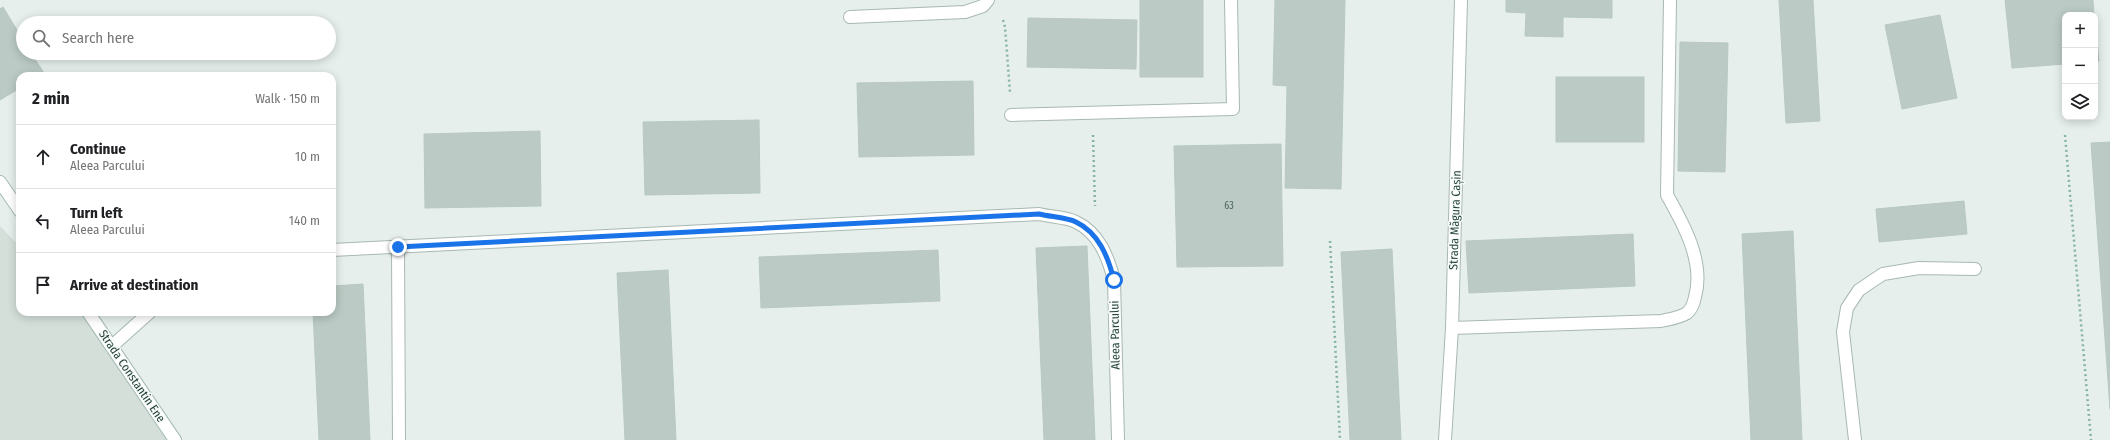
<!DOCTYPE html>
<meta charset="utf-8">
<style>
body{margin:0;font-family:"Fira Sans Condensed",sans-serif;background:#f2f2f2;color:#202124}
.controls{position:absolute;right:12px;top:12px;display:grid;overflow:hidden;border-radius:8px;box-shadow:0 2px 10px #0003}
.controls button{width:36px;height:36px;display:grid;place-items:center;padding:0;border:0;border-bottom:1px solid #e0e0e0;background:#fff;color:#202124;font:20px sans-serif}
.stop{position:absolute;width:12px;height:12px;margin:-9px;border:3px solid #1a73e8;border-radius:50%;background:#fff}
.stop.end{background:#1a73e8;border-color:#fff;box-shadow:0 1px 4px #0008}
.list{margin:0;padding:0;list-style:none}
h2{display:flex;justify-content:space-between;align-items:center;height:52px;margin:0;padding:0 16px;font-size:17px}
h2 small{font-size:13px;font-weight:400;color:#757577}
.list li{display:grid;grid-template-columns:26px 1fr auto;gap:12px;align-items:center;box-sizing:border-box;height:64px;padding:0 16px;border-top:1px solid #e0e0e0}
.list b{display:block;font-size:15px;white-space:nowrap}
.list p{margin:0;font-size:13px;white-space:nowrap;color:#757577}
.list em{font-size:13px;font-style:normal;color:#757577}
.icon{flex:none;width:22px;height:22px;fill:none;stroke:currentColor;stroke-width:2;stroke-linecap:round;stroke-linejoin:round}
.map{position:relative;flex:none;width:2110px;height:440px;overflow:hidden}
.search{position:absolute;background:#fff;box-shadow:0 2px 10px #0003;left:16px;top:16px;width:320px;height:44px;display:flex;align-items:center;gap:10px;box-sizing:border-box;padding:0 14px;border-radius:22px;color:#757577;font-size:15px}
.panel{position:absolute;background:#fff;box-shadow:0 2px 10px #0003;left:16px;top:72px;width:320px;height:244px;border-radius:12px}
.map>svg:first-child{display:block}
.built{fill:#d4dfda}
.building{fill:#bbcac4;stroke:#b8c9c2}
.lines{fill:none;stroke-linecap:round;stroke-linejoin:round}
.lane-casing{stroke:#a8b8b2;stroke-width:14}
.street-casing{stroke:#a8b8b2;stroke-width:14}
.secondary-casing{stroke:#a4bbb3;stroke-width:14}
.path{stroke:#86b3a5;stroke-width:2.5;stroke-dasharray:2 3;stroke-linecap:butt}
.lane{stroke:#fff;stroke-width:12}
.street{stroke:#fff;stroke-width:12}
.secondary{stroke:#fff;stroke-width:12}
.route{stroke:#1a73e8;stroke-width:5}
.labels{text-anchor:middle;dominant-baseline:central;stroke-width:3;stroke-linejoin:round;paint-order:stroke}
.number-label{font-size:10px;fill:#4a645c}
.street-label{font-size:12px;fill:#24423a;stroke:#f7fbf9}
</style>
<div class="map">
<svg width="2110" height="440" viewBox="0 0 2110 440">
<rect width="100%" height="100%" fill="#e6efeb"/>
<polygon class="built" points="0,226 20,247 20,312 80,312 112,346 175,440 0,440"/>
<g class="building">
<rect x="1140" y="0" width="63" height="77"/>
<polygon points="1275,0 1345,0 1341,189 1285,188 1287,86 1273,85"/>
<polygon points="1506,0 1612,0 1612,18 1563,17 1563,37 1525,36 1526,13 1506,12"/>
<polygon points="1779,0 1813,0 1820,121 1786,123"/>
<polygon points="2005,0 2093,0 2094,15 2065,15 2065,64 2012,68"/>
<polygon points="3,7 23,40 23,53 31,53 44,73 39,76 20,76 20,88 0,100 0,9"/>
<polygon points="1940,15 1957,98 1902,109 1885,25"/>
<polygon points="1028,18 1137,20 1136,69 1027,67"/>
<polygon points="2095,22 2099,61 2095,61"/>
<polygon points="1680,42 1728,43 1725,172 1678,171"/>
<rect x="1556" y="77" width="88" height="65"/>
<polygon points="973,81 974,155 859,157 857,83"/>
<polygon points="759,120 760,193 645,195 643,122"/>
<polygon points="540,131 541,206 425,208 424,134"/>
<polygon points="2110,142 2110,409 2091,143"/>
<polygon points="1281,144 1283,266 1177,267 1174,146"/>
<polygon points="1964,201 1967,234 1879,242 1876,209"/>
<polygon points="1793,231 1802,440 1751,440 1742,234"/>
<polygon points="1633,234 1635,286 1469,293 1466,241"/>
<polygon points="1087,246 1095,440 1044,440 1036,248"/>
<polygon points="1392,249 1401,440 1350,440 1341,252"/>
<polygon points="938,250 940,301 761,308 759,257"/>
<polygon points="668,270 676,440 625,440 617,273"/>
<polygon points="363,284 370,440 319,440 313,312 332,312 332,286"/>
</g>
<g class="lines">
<defs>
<g id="lane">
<polyline points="850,17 965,12 983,6 988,0"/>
<polyline points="1011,115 1233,109 1231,0"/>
<path d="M1452,328L1661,321C1670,319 1679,318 1687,313C1692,309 1694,302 1695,297C1705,262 1683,223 1667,195L1670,0"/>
<polyline points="1855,440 1843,332 1847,308 1859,290 1883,274 1919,268 1975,269"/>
</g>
<g id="street">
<polyline points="398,247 399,440"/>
<path d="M332,250L1039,214C1051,217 1066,217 1076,222C1099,233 1108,257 1114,280L1118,440"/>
<polyline points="112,346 150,312"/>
<polyline points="1445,440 1452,328 1461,0"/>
</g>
<g id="secondary">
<polyline points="0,182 20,211"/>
<polyline points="88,312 175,440"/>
</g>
</defs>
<use href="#lane" class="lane-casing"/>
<use href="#street" class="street-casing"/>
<use href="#secondary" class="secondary-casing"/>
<g class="path">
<polyline points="1003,20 1005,27 1010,92"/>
<polyline points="1093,135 1095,206"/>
<polyline points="2065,135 2091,440"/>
<polyline points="1330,241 1340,440"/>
</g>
<use href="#lane" class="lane"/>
<use href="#street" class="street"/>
<use href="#secondary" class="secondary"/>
</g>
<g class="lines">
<path class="route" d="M398,247L1039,214C1051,217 1066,217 1076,222C1099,233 1108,257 1114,280"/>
</g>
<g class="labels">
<g class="number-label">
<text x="1229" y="206">63</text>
</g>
<g class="street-label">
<text transform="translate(1455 220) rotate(-88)">Strada Măgura Cașin</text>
<text transform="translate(1115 335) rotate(-91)">Aleea Parcului</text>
<text transform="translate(132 376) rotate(56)">Strada Constantin Ene</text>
</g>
</g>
</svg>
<div class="controls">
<button>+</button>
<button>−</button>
<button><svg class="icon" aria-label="layers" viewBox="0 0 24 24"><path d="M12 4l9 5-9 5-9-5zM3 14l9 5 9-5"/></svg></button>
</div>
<div class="stop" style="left:1114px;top:280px"></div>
<div class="stop end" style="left:398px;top:247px"></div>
<div class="search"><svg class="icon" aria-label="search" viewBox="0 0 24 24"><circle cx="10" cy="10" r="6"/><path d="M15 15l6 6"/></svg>Search here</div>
<section class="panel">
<h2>2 min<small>Walk · 150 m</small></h2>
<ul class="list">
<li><svg class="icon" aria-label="ahead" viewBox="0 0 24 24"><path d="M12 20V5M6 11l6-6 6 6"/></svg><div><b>Continue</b><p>Aleea Parcului</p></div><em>10 m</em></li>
<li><svg class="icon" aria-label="left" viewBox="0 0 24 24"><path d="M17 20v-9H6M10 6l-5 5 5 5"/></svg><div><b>Turn left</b><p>Aleea Parcului</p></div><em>140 m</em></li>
<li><svg class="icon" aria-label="arrive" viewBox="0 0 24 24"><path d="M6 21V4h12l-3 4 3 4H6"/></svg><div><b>Arrive at destination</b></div></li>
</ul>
</section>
</div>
